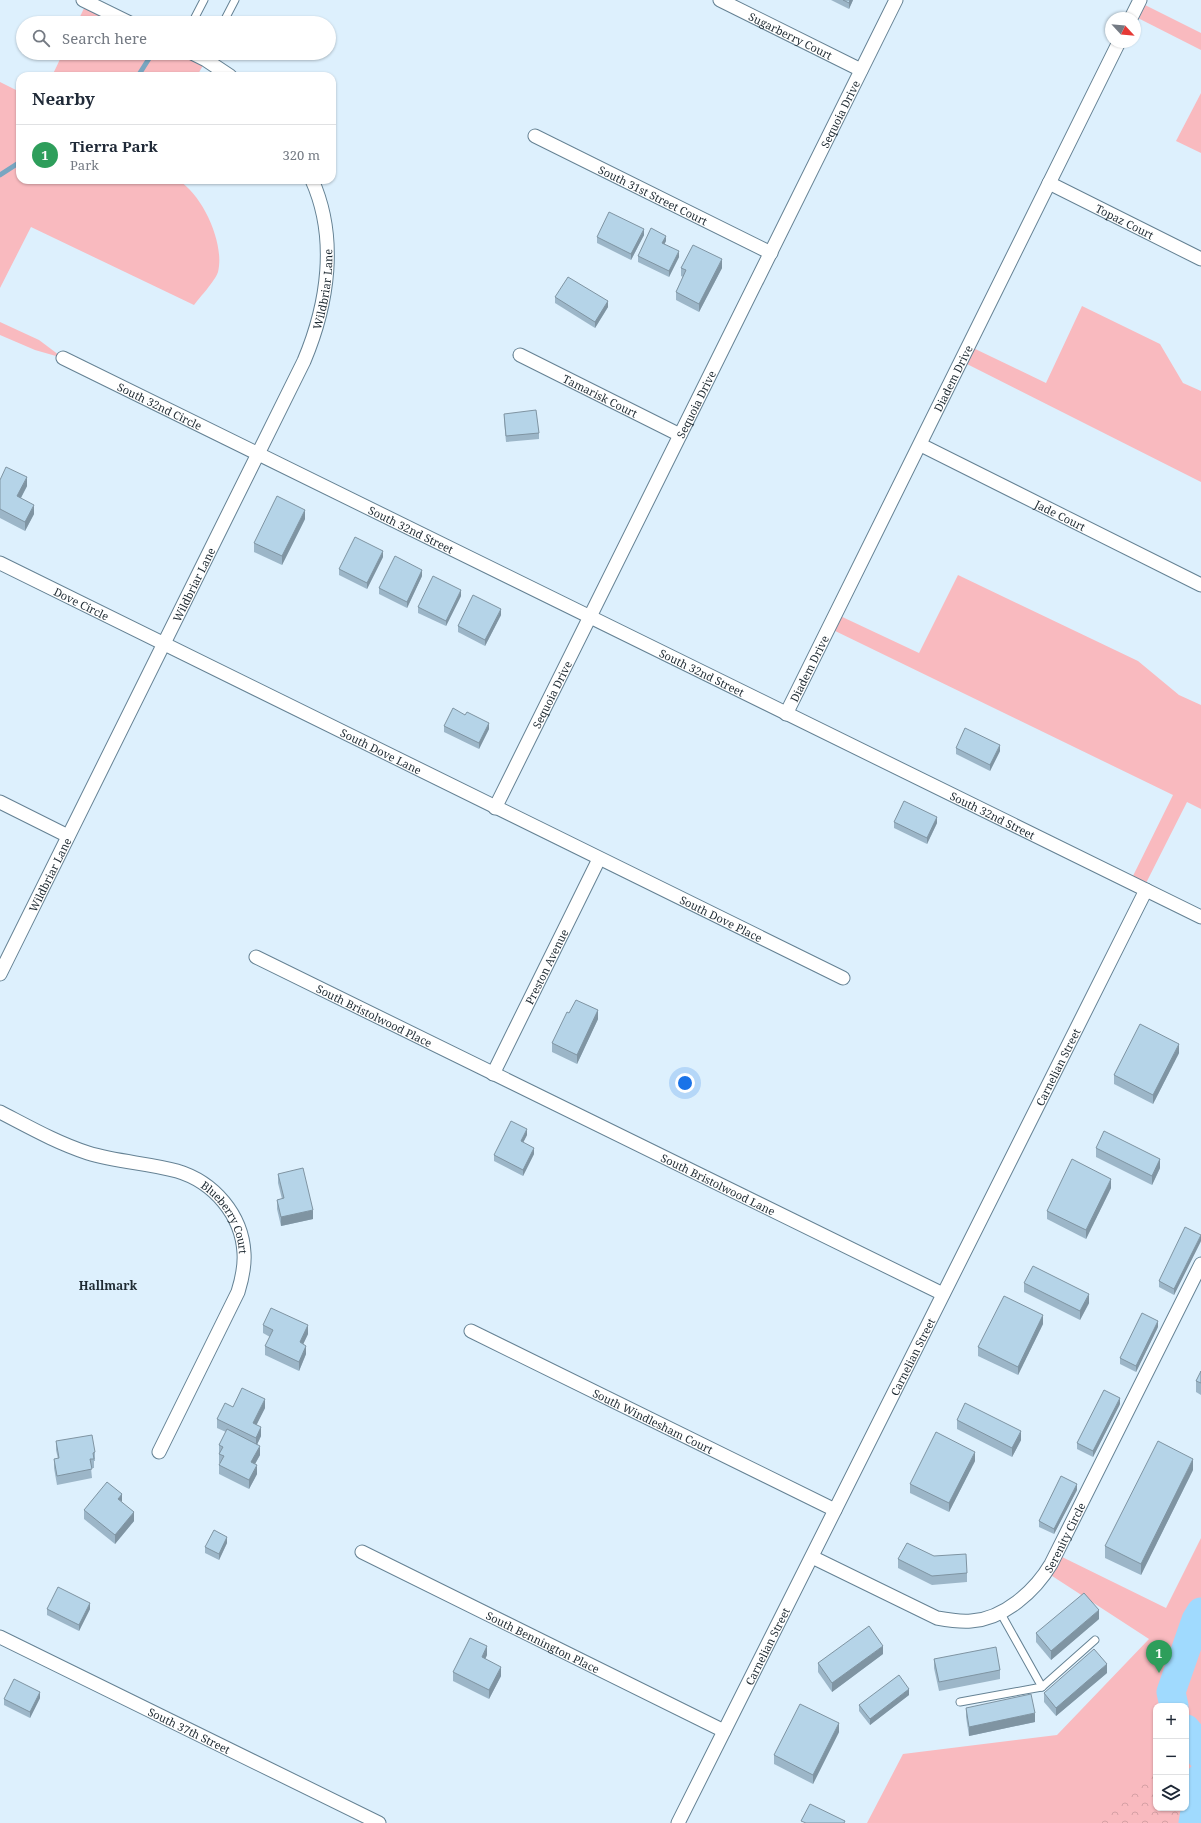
<!DOCTYPE html>
<meta charset="utf-8">
<style>
body{margin:0;font-family:"Noto Serif",serif;background:#f6f6f7;color:#1f2937}
.controls{position:absolute;right:12px;bottom:12px;display:grid;overflow:hidden;border-radius:8px;box-shadow:0 1px 3px #0004}
.controls button{width:36px;height:36px;display:grid;place-items:center;padding:0;border:0;border-bottom:1px solid #e0e1e3;background:#fff;color:#1f2937;font:20px sans-serif}
.compass{position:absolute;left:1105px;top:12px;width:36px;height:36px;border-radius:50%;background:#fff;box-shadow:0 1px 3px #0004;rotate:116deg}
.you{position:absolute;left:685px;top:1083px;width:14px;height:14px;margin:-10px;border:3px solid #fff;border-radius:50%;background:#1a73e8;box-shadow:0 0 0 6px #1a73e833}
.badge{display:grid;place-items:center;width:26px;height:26px;border-radius:50%;background:#c53554;color:#fff;font-size:13px;font-weight:700}
.pin{position:absolute;translate:-50% -33px;filter:drop-shadow(0 1px 2px #0008)}
.pin::after{content:'';position:absolute;top:21px;width:14px;height:12px;background:inherit;clip-path:polygon(0 0,100% 0,50% 100%)}
.list{margin:0;padding:0;list-style:none}
h2{display:flex;justify-content:space-between;align-items:center;height:52px;margin:0;padding:0 16px;font-size:17px}
h2 small{font-size:13px;font-weight:400;color:#747a83}
.list li{display:grid;grid-template-columns:26px 1fr auto;gap:12px;align-items:center;box-sizing:border-box;height:60px;padding:0 16px;border-top:1px solid #e0e1e3}
.list b{display:block;font-size:15px;white-space:nowrap}
.list p{margin:0;font-size:13px;white-space:nowrap;color:#747a83}
.list em{font-size:13px;font-style:normal;color:#747a83}
.icon{flex:none;width:22px;height:22px;fill:none;stroke:currentColor;stroke-width:2;stroke-linecap:round;stroke-linejoin:round}
.map{position:relative;flex:none;width:1201px;height:1823px;overflow:hidden}
.search{position:absolute;background:#fff;box-shadow:0 1px 3px #0004;left:16px;top:16px;width:320px;height:44px;display:flex;align-items:center;gap:10px;box-sizing:border-box;padding:0 14px;border-radius:22px;color:#747a83;font-size:15px}
.panel{position:absolute;background:#fff;box-shadow:0 1px 3px #0004;left:16px;top:72px;width:320px;height:112px;border-radius:12px}
.map>svg:first-child{display:block}
.green{fill:#f9babf;fill-rule:evenodd}
.forest{fill:url(#forest-crowns)}
.lines{fill:none;stroke-linecap:round;stroke-linejoin:round}
.stream{stroke:#79a6c1;stroke-width:5}
.river{stroke:#a0dafe;stroke-width:29}
.service-casing{stroke:#658294;stroke-width:9}
.minor-casing{stroke:#658294;stroke-width:15}
.service{stroke:#fff;stroke-width:7}
.minor{stroke:#fff;stroke-width:13}
.wall{fill:#9cb6c8}
.shaded-wall{fill:#7f94a2}
.building{fill:#b5d4e8;stroke:#7f94a2}
.labels{text-anchor:middle;dominant-baseline:central;stroke-width:4;stroke-linejoin:round;paint-order:stroke}
.street-label{font-size:11px;fill:#1f2b33;stroke:#ddf0fd}
.neighbourhood-label{font-size:12px;font-weight:bold;fill:#1f2b33;stroke:#ddf0fd}
</style>
<div class="map">
<svg width="1201" height="1823" viewBox="0 0 1201 1823">
<defs>
<pattern id="forest-crowns" width="20" height="18" patternUnits="userSpaceOnUse"><rect width="20" height="18" fill="#f9babf"/><path d="M2 6a3 3 0 1 1 6 0M12 15a3 3 0 1 1 6 0" fill="none" stroke="#d5a0a5"/></pattern>
</defs>
<rect width="100%" height="100%" fill="#ddf0fd"/>
<g class="green">
<polygon points="87,2 130,23 77,23"/>
<polygon points="1139,2 1201,33 1201,50 1132,15"/>
<polygon points="63,53 192,53 206,60 197,76 52,76"/>
<path d="M0,82L20,92V180H178C203,195 225,244 218,272C215,281 200,297 194,305L31,227L0,288Z"/>
<polygon points="1201,93 1201,153 1176,141"/>
<polygon points="1082,306 1160,344 1183,383 1201,391 1201,482 961,361 969,346 1046,383"/>
<polygon points="0,322 39,340 63,358 35,350 0,335"/>
<polygon points="958,575 1138,661 1179,695 1201,705 1201,809 1187,802 1143,889 1130,882 1173,795 829,628 836,614 919,653"/>
<path d="M1201,1538V1823H867L903,1754L1057,1735L1149,1639L1046,1572L1056,1554L1166,1608ZM1156,1706H1186V1808H1156Z"/>
</g>
<polygon class="forest" points="1201,1721 1201,1823 1099,1823 1156,1767 1156,1808 1186,1808 1186,1738"/>
<g class="lines">
<g class="stream">
<polyline points="138,76 150,57"/>
<polyline points="0,175 20,162"/>
</g>
<g class="river">
<polyline points="1174,1706 1171,1692 1196,1620 1201,1612"/>
<polyline points="1186,1729 1196,1741 1201,1755"/>
<polyline points="1193,1823 1201,1777"/>
</g>
<defs>
<g id="service">
<polyline points="192,23 204,0"/>
<polyline points="223,23 235,0"/>
<polyline points="1000,1612 1042,1687 1095,1640"/>
<polyline points="960,1702 1042,1687"/>
</g>
<g id="minor">
<polyline points="83,0 130,23"/>
<path id="s1" d="M720,0L861,70"/>
<polyline points="1131,18 1140,0"/>
<polyline points="192,53 206,60 230,76"/>
<path id="s2" d="M535,136L771,253"/>
<path id="s3" d="M1049,183L1201,259"/>
<path id="s4" d="M520,355L680,435"/>
<path id="s5" d="M63,358L1201,917"/>
<path id="s6" d="M921,445L1201,585"/>
<path id="s7" d="M0,563L843,978"/>
<path id="s8" d="M786,714L1119,42"/>
<polyline points="0,802 68,836"/>
<path id="s9" d="M495,808L896,0"/>
<path id="s10" d="M256,957L943,1294"/>
<path id="s11" d="M0,974L304,361C328,304 338,238 312,180"/>
<path id="s12" d="M493,1074L599,859"/>
<path id="s13" d="M0,1112C29,1127 57,1143 88,1153C117,1162 148,1163 177,1171C214,1182 242,1215 244,1253C245,1267 242,1279 238,1292L159,1452"/>
<path id="s14" d="M471,1331L835,1510"/>
<path id="s15" d="M362,1552L724,1731"/>
<path id="s16" d="M812,1557L937,1618C948,1620 959,1622 971,1621C1004,1619 1035,1591 1051,1564L1201,1264"/>
<path id="s17" d="M0,1637L379,1823"/>
<path id="s18" d="M678,1823L1146,890"/>
</g>
</defs>
<use href="#service" class="service-casing"/>
<use href="#minor" class="minor-casing"/>
<use href="#service" class="service"/>
<use href="#minor" class="minor"/>
</g>
<g class="wall">
<polygon points="831,0 853,0 849,9"/>
<polygon points="644,235 631,260 597,243 597,237"/>
<polygon points="666,241 664,244 679,257 669,277 638,262 638,256"/>
<polygon points="681,268 722,268 699,312 676,300 676,292 683,277 681,276"/>
<polygon points="555,297 608,307 595,328 555,303"/>
<polygon points="504,414 539,433 539,439 506,442 504,420"/>
<polygon points="0,480 27,486 21,498 34,514 25,531 0,518"/>
<polygon points="305,519 282,565 254,552 254,543"/>
<polygon points="383,557 367,589 339,575 339,569"/>
<polygon points="422,576 407,608 379,594 379,588"/>
<polygon points="461,596 446,626 418,613 418,607"/>
<polygon points="501,615 485,646 458,632 458,626"/>
<polygon points="465,715 489,729 479,749 444,732 444,726"/>
<polygon points="956,748 1000,751 990,771 956,754"/>
<polygon points="894,822 937,823 927,844 894,828"/>
<polygon points="569,1013 598,1019 577,1064 552,1052 552,1043"/>
<polygon points="1179,1053 1153,1104 1114,1084 1114,1075"/>
<polygon points="527,1135 523,1142 534,1154 523,1176 494,1161 494,1155"/>
<polygon points="1096,1148 1160,1168 1152,1185 1096,1157"/>
<polygon points="278,1174 313,1219 281,1226 277,1209 277,1200 282,1199 278,1183"/>
<polygon points="1111,1188 1086,1239 1047,1219 1047,1211"/>
<polygon points="1201,1241 1174,1295 1159,1287 1159,1281"/>
<polygon points="1024,1283 1089,1303 1080,1320 1024,1292"/>
<polygon points="1043,1324 1018,1375 978,1356 978,1347"/>
<polygon points="263,1325 308,1334 303,1344 306,1354 299,1371 265,1355 265,1346 270,1337 263,1333"/>
<polygon points="1158,1327 1136,1372 1120,1364 1120,1358"/>
<polygon points="1201,1371 1201,1395 1196,1392 1196,1381"/>
<polygon points="1120,1404 1093,1457 1077,1449 1077,1443"/>
<polygon points="233,1407 265,1408 256,1425 261,1436 257,1444 260,1455 255,1464 257,1474 249,1489 219,1474 219,1465 220,1463 219,1463 219,1445 226,1432 217,1428 217,1419"/>
<polygon points="957,1420 1021,1440 1012,1457 957,1429"/>
<polygon points="56,1441 95,1452 95,1461 94,1461 94,1468 91,1468 92,1478 57,1485 54,1468 54,1459 58,1459 56,1450"/>
<polygon points="975,1461 949,1512 910,1493 910,1484"/>
<polygon points="1193,1470 1141,1575 1105,1558 1105,1546"/>
<polygon points="1077,1490 1054,1534 1039,1527 1039,1521"/>
<polygon points="122,1502 134,1521 115,1544 84,1519 84,1510"/>
<polygon points="227,1543 219,1560 205,1553 205,1547"/>
<polygon points="934,1556 967,1573 967,1582 932,1585 898,1568 898,1559"/>
<polygon points="47,1609 90,1609 79,1631 47,1615"/>
<polygon points="1099,1619 1051,1660 1036,1642 1036,1633"/>
<polygon points="883,1654 832,1692 818,1672 818,1663"/>
<polygon points="487,1655 485,1659 501,1676 489,1699 453,1681 453,1672"/>
<polygon points="934,1659 1000,1670 1000,1679 939,1691 934,1668"/>
<polygon points="1107,1673 1056,1716 1044,1702 1044,1693"/>
<polygon points="909,1695 870,1725 859,1711 859,1705"/>
<polygon points="40,1698 30,1718 4,1705 4,1699"/>
<polygon points="966,1708 1035,1722 969,1736 966,1717"/>
<polygon points="839,1732 813,1784 774,1764 774,1755"/>
</g>
<g class="shaded-wall">
<polygon points="850,0 853,0 849,9 849,3"/>
<polygon points="644,229 644,235 631,260 631,254"/>
<polygon points="666,236 666,241 662,249 662,243"/>
<polygon points="679,251 679,257 669,277 669,271"/>
<polygon points="722,259 722,268 699,312 699,304"/>
<polygon points="608,301 608,307 595,328 595,322"/>
<polygon points="27,477 27,486 17,505 17,496"/>
<polygon points="34,505 34,514 25,531 25,522"/>
<polygon points="305,510 305,519 282,565 282,556"/>
<polygon points="383,551 383,557 367,589 367,583"/>
<polygon points="422,570 422,576 407,608 407,602"/>
<polygon points="461,590 461,596 446,626 446,621"/>
<polygon points="501,609 501,615 485,646 485,640"/>
<polygon points="489,723 489,729 479,749 479,743"/>
<polygon points="1000,745 1000,751 990,771 990,765"/>
<polygon points="937,817 937,823 927,844 927,838"/>
<polygon points="598,1010 598,1019 577,1064 577,1055"/>
<polygon points="1179,1044 1179,1053 1153,1104 1153,1095"/>
<polygon points="527,1129 527,1135 521,1147 521,1141"/>
<polygon points="534,1148 534,1154 523,1176 523,1170"/>
<polygon points="1160,1159 1160,1168 1152,1185 1152,1176"/>
<polygon points="1111,1179 1111,1188 1086,1239 1086,1230"/>
<polygon points="313,1210 313,1219 281,1226 281,1217"/>
<polygon points="1201,1235 1201,1241 1174,1295 1174,1289"/>
<polygon points="1089,1294 1089,1303 1080,1320 1080,1311"/>
<polygon points="1043,1315 1043,1324 1018,1375 1018,1367"/>
<polygon points="1158,1321 1158,1327 1136,1372 1136,1366"/>
<polygon points="308,1325 308,1334 300,1351 300,1342"/>
<polygon points="306,1346 306,1354 299,1371 299,1362"/>
<polygon points="1120,1398 1120,1404 1093,1457 1093,1451"/>
<polygon points="265,1399 265,1408 253,1432 253,1423"/>
<polygon points="261,1427 261,1436 256,1447 256,1438"/>
<polygon points="1021,1431 1021,1440 1012,1457 1012,1448"/>
<polygon points="260,1446 260,1455 251,1471 251,1462"/>
<polygon points="975,1452 975,1461 949,1512 949,1503"/>
<polygon points="1193,1459 1193,1470 1141,1575 1141,1564"/>
<polygon points="257,1465 257,1474 249,1489 249,1480"/>
<polygon points="1077,1484 1077,1490 1054,1534 1054,1529"/>
<polygon points="122,1494 122,1502 118,1499"/>
<polygon points="134,1512 134,1521 115,1544 115,1535"/>
<polygon points="227,1537 227,1543 219,1560 219,1554"/>
<polygon points="90,1603 90,1609 79,1631 79,1625"/>
<polygon points="1099,1610 1099,1619 1051,1660 1051,1651"/>
<polygon points="487,1646 487,1655 482,1666 482,1657"/>
<polygon points="883,1646 883,1654 832,1692 832,1683"/>
<polygon points="1107,1664 1107,1673 1056,1716 1056,1708"/>
<polygon points="501,1667 501,1676 489,1699 489,1690"/>
<polygon points="909,1689 909,1695 870,1725 870,1719"/>
<polygon points="40,1692 40,1698 30,1718 30,1712"/>
<polygon points="1035,1713 1035,1722 969,1736 969,1727"/>
<polygon points="839,1723 839,1732 813,1784 813,1775"/>
</g>
<g class="building">
<polygon points="843,0 850,0 849,3"/>
<polygon points="609,212 644,229 631,254 597,237"/>
<polygon points="651,228 666,236 662,243 679,251 669,271 638,256"/>
<polygon points="693,245 722,259 699,304 676,292 686,270 681,268"/>
<polygon points="568,277 608,301 595,322 555,297"/>
<polygon points="536,410 539,433 506,436 504,414"/>
<polygon points="6,467 27,477 17,496 34,505 25,522 0,509 0,480"/>
<polygon points="277,496 305,510 282,556 254,543"/>
<polygon points="355,537 383,551 367,583 339,569"/>
<polygon points="395,556 422,570 407,602 379,588"/>
<polygon points="433,576 461,590 446,621 418,607"/>
<polygon points="473,595 501,609 485,640 458,626"/>
<polygon points="453,708 465,715 467,712 489,723 479,743 444,726"/>
<polygon points="965,728 1000,745 990,765 956,748"/>
<polygon points="904,801 937,817 927,838 894,822"/>
<polygon points="576,1000 598,1010 577,1055 552,1043 567,1012 569,1013"/>
<polygon points="1140,1024 1179,1044 1153,1095 1114,1075"/>
<polygon points="511,1121 527,1129 521,1141 534,1148 523,1170 494,1155"/>
<polygon points="1104,1131 1160,1159 1152,1176 1096,1148"/>
<polygon points="1072,1159 1111,1179 1086,1230 1047,1211"/>
<polygon points="303,1168 313,1210 281,1217 277,1200 284,1198 278,1174"/>
<polygon points="1185,1227 1201,1235 1174,1289 1159,1281"/>
<polygon points="1033,1266 1089,1294 1080,1311 1024,1283"/>
<polygon points="1004,1296 1043,1315 1018,1367 978,1347"/>
<polygon points="271,1308 308,1325 300,1342 306,1346 299,1362 265,1346 273,1330 263,1325"/>
<polygon points="1142,1313 1158,1321 1136,1366 1120,1358"/>
<polygon points="1201,1371 1201,1383 1196,1381"/>
<polygon points="242,1388 265,1399 253,1423 261,1427 256,1438 217,1419 225,1403 233,1407"/>
<polygon points="1104,1390 1120,1398 1093,1451 1077,1443"/>
<polygon points="965,1403 1021,1431 1012,1448 957,1420"/>
<polygon points="227,1429 260,1446 251,1462 257,1465 249,1480 219,1465 224,1456 219,1454 223,1447 219,1445"/>
<polygon points="936,1432 975,1452 949,1503 910,1484"/>
<polygon points="92,1435 95,1452 93,1453 94,1459 90,1459 92,1469 57,1476 54,1459 59,1458 56,1441"/>
<polygon points="1158,1441 1193,1459 1141,1564 1105,1546"/>
<polygon points="1061,1476 1077,1484 1054,1529 1039,1521"/>
<polygon points="107,1482 122,1494 118,1499 134,1512 115,1535 84,1510"/>
<polygon points="214,1530 227,1537 219,1554 205,1547"/>
<polygon points="907,1543 934,1556 966,1554 967,1573 932,1576 898,1559"/>
<polygon points="58,1587 90,1603 79,1625 47,1609"/>
<polygon points="1084,1593 1099,1610 1051,1651 1036,1633"/>
<polygon points="869,1626 883,1646 832,1683 818,1663"/>
<polygon points="470,1638 487,1646 482,1657 501,1667 489,1690 453,1672"/>
<polygon points="996,1647 1000,1670 939,1682 934,1659"/>
<polygon points="1094,1649 1107,1664 1056,1708 1044,1693"/>
<polygon points="899,1675 909,1689 870,1719 859,1705"/>
<polygon points="14,1679 40,1692 30,1712 4,1699"/>
<polygon points="1031,1694 1035,1713 969,1727 966,1708"/>
<polygon points="800,1704 839,1723 813,1775 774,1755"/>
<polygon points="810,1804 845,1821 844,1823 806,1823 801,1821"/>
</g>
<g class="labels">
<g class="street-label">
<text stroke="none"><textPath href="#s1" startOffset="79">Sugarberry Court</textPath></text>
<text stroke="none"><textPath href="#s9" startOffset="775">Sequoia Drive</textPath></text>
<text stroke="none"><textPath href="#s2" startOffset="132">South 31st Street Court</textPath></text>
<text stroke="none"><textPath href="#s3" startOffset="85">Topaz Court</textPath></text>
<text stroke="none"><textPath href="#s11" startOffset="759">Wildbriar Lane</textPath></text>
<text stroke="none"><textPath href="#s8" startOffset="375">Diadem Drive</textPath></text>
<text stroke="none"><textPath href="#s4" startOffset="90">Tamarisk Court</textPath></text>
<text stroke="none"><textPath href="#s9" startOffset="451">Sequoia Drive</textPath></text>
<text stroke="none"><textPath href="#s5" startOffset="108">South 32nd Circle</textPath></text>
<text stroke="none"><textPath href="#s6" startOffset="156">Jade Court</textPath></text>
<text stroke="none"><textPath href="#s5" startOffset="388">South 32nd Street</textPath></text>
<text stroke="none"><textPath href="#s11" startOffset="435">Wildbriar Lane</textPath></text>
<text stroke="none"><textPath href="#s7" startOffset="91">Dove Circle</textPath></text>
<text stroke="none"><textPath href="#s8" startOffset="51">Diadem Drive</textPath></text>
<text stroke="none"><textPath href="#s5" startOffset="712">South 32nd Street</textPath></text>
<text stroke="none"><textPath href="#s9" startOffset="127">Sequoia Drive</textPath></text>
<text stroke="none"><textPath href="#s7" startOffset="425">South Dove Lane</textPath></text>
<text stroke="none"><textPath href="#s5" startOffset="1036">South 32nd Street</textPath></text>
<text stroke="none"><textPath href="#s11" startOffset="111">Wildbriar Lane</textPath></text>
<text stroke="none"><textPath href="#s7" startOffset="804">South Dove Place</textPath></text>
<text stroke="none"><textPath href="#s12" startOffset="120">Preston Avenue</textPath></text>
<text stroke="none"><textPath href="#s10" startOffset="132">South Bristolwood Place</textPath></text>
<text stroke="none"><textPath href="#s18" startOffset="846">Carnelian Street</textPath></text>
<text stroke="none"><textPath href="#s10" startOffset="515">South Bristolwood Lane</textPath></text>
<text stroke="none"><textPath href="#s13" startOffset="259">Blueberry Court</textPath></text>
<text stroke="none"><textPath href="#s18" startOffset="522">Carnelian Street</textPath></text>
<text stroke="none"><textPath href="#s14" startOffset="203">South Windlesham Court</textPath></text>
<text stroke="none"><textPath href="#s16" startOffset="305">Serenity Circle</textPath></text>
<text stroke="none"><textPath href="#s15" startOffset="202">South Bennington Place</textPath></text>
<text stroke="none"><textPath href="#s18" startOffset="198">Carnelian Street</textPath></text>
<text stroke="none"><textPath href="#s17" startOffset="211">South 37th Street</textPath></text>
</g>
<g class="neighbourhood-label">
<text x="108" y="1285">Hallmark</text>
</g>
</g>
</svg>
<div class="controls">
<button>+</button>
<button>−</button>
<button><svg class="icon" aria-label="layers" viewBox="0 0 24 24"><path d="M12 4l9 5-9 5-9-5zM3 14l9 5 9-5"/></svg></button>
</div>
<svg class="compass" viewBox="-18 -18 36 36"><path d="M0-13l5 13h-10z" fill="#e53935"/><path d="M0 13l5-13h-10z" fill="#747a83"/></svg>
<div class="you"></div>
<div class="pin badge" style="left:1159px;top:1673px;background:#2e9e5b">1</div>
<div class="search"><svg class="icon" aria-label="search" viewBox="0 0 24 24"><circle cx="10" cy="10" r="6"/><path d="M15 15l6 6"/></svg>Search here</div>
<section class="panel">
<h2>Nearby<small></small></h2>
<ul class="list">
<li><span class="badge" style="background:#2e9e5b">1</span><div><b>Tierra Park</b><p>Park</p></div><em>320 m</em></li>
</ul>
</section>
</div>
